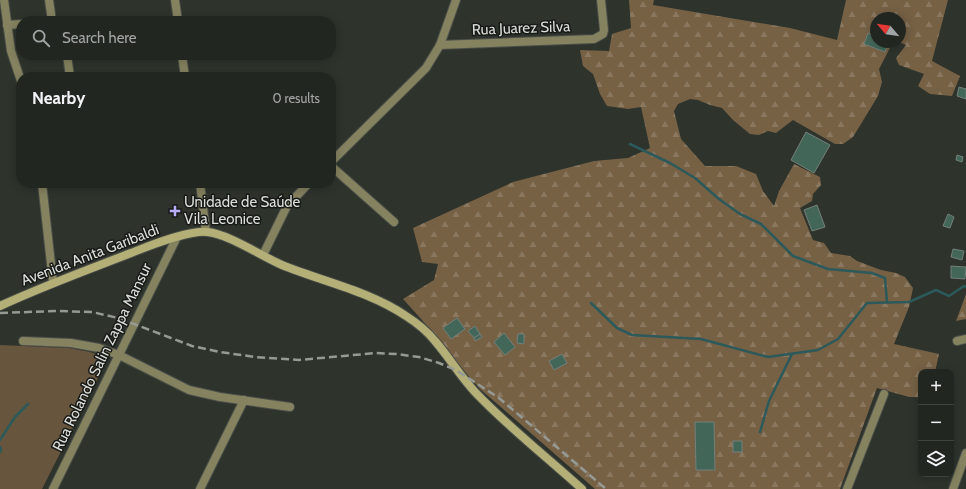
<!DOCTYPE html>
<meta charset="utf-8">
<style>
body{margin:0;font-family:Cabin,sans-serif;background:#2e322e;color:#f1f3f6}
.controls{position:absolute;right:12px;bottom:12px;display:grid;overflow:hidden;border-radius:8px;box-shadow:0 2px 10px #0003}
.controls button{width:36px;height:36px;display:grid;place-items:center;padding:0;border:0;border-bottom:1px solid #3f433f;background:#222621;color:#f1f3f6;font:20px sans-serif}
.compass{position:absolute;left:870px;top:12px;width:36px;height:36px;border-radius:50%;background:#222621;box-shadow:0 2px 10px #0003;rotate:299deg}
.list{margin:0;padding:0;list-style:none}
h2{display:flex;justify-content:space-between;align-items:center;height:52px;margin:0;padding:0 16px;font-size:17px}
h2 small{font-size:13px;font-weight:400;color:#a2a5a5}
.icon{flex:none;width:22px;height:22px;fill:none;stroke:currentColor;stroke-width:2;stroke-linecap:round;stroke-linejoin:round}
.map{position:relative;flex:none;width:966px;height:489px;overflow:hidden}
.search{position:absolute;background:#222621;box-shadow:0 2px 10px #0003;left:16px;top:16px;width:320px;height:44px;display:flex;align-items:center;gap:10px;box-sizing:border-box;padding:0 14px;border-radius:16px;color:#a2a5a5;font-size:15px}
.panel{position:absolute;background:#222621;box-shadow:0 2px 10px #0003;left:16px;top:72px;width:320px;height:116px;border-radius:16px}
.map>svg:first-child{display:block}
.forest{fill:url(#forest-firs)}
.green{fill:#68553d}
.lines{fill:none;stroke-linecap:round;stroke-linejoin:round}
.stream{stroke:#2c595a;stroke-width:2.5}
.building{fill:#426758;stroke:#747f7a}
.minor-casing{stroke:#4a4e48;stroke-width:10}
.tertiary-casing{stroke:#4a4e48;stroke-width:10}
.secondary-casing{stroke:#4a4e48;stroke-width:10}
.minor{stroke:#84825f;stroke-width:8}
.tertiary{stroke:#84825f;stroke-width:8}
.secondary{stroke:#b3af77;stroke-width:8}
.rail{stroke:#969a94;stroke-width:2.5;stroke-dasharray:8 4;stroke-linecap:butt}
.poi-dot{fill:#b6acf8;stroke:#181a17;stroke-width:1.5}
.labels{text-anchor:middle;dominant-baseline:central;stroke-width:3;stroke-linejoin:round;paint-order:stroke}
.street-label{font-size:15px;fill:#daddd8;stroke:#181a17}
.poi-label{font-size:15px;fill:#daddd8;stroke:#181a17;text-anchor:start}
</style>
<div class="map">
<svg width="966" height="489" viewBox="0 0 966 489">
<defs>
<pattern id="forest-firs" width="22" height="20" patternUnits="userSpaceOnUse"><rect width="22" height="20" fill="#766145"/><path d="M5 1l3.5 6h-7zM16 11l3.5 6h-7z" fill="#89775f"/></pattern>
</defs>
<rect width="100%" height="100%" fill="#2e332c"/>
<g class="forest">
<polygon points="629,0 654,0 653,5 790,28 837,40 846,0 948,0 932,61 960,76 952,96 930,94 918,86 924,74 899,65 896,58 906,45 899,42 900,42 900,18 876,18 876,42 893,42 879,69 882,82 878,96 853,137 843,144 835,144 793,120 776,133 768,131 759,135 750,134 733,120 722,108 710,105 698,100 690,99 678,104 674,111 681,139 705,166 736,166 756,174 763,191 774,206 779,191 794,164 820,177 821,185 813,194 812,201 800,208 813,240 824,243 831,253 850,256 857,261 881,270 896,273 905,277 913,288 909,307 894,344 939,354 935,372 921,372 921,397 909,397 877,388 840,489 595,489 480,389 465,372 440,340 403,299 434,280 438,264 422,262 413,228 513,182 594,161 628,158 650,148 641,107 628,109 607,106 600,94 593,74 583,66 580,50 609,51 612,34 631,28"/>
<polygon points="966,294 966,319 956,321"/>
</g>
<polygon class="green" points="0,345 69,348 90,352 108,358 42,489 0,489"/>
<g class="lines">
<g class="stream">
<polyline points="630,144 670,163 695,178 719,199 740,214 761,224 793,256 828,269 872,273 885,278 887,302"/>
<polyline points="591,303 617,328 632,335 701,339 768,357 818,350 838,339 867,303 909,302 936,290 949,296 964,286 966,287"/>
<polyline points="760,432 769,401 792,354"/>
<polyline points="0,440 15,417 28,404"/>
<polyline points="0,447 1,450 0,452"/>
</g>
</g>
<g class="building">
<polygon points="868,33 876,37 876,42 888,42 885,52 864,44"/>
<polygon points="959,87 966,89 966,99 957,96"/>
<polygon points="806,132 830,145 814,173 791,160"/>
<polygon points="957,155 963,157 962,162 956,160"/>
<polygon points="817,205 825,227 812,231 804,210"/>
<polygon points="948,214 954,217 950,228 943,226"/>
<polygon points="953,249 964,251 962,260 951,257"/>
<polygon points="951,266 966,267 965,279 951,278"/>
<polygon points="457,318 465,329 451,339 443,328"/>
<polygon points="475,326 480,334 474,338 468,331"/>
<polygon points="504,333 515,347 505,355 494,342"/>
<polygon points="480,334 482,337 475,341 474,338"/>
<polygon points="518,334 524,334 524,344 517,343"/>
<polygon points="562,354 567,363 554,370 549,361"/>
<polygon points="695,422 714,422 715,470 696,470"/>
<rect x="733" y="441" width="9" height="11"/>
</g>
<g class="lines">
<defs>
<g id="minor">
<polyline points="4,0 11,51 21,81"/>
<polyline points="49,0 52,21"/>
<polyline points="175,0 178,21"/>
<polyline points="7,25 21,24"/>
<polyline points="440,45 594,39 603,34 604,30 601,0"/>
<polyline points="67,55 70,77"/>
<polyline points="182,55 185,77"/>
<polyline points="331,166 394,222"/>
<polyline points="42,183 53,282"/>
<polyline points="200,183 206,232"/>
<polyline points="23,341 71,343 99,348 119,355 189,390 220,397 290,407"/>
<polyline points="957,341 966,339"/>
<polyline points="53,489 177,237"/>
<polyline points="200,489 244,400"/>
<polyline points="847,489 884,394"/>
<polyline points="953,489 966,453"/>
</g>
<g id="tertiary">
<polyline points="331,162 426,68 440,45 456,0"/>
<polyline points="263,255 287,206 309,183"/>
</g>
<path id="secondary" d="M0,306C43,286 87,270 131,253C149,246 188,230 207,232C229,234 261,256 282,265C324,282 369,291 406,316C417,323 427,331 435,341C449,357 460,376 475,392C508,427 547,457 582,489"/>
</defs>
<use href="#minor" class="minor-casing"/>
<use href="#tertiary" class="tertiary-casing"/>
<use href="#secondary" class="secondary-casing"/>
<use href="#minor" class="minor"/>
<use href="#tertiary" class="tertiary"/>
<use href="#secondary" class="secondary"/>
<polyline class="rail" points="0,313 56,311 92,312 118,318 192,346 220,352 255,357 299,360 376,353 396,354 419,357 439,363 456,370 499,398 606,489"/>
</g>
<path class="poi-dot" d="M173 205h4v4h4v4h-4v4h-4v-4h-4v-4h4z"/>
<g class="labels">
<g class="street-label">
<text transform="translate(521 28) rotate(-2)">Rua Juarez Silva</text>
<text transform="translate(90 255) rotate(-21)">Avenida Anita Garibaldi</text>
<text transform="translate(102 357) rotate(-64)">Rua Rolando Salin Zappa Mansur</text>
</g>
<g class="poi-label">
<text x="184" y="202">Unidade de Saúde<tspan x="184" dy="17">Vila Leonice</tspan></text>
</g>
</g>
</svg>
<div class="controls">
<button>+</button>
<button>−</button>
<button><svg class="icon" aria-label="layers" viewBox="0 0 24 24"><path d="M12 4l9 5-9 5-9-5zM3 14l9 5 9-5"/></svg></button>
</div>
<svg class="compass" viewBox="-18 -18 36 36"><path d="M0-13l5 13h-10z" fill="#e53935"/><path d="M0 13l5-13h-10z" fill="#a2a5a5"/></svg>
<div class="search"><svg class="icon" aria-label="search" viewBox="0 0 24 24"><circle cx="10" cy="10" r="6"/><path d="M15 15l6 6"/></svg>Search here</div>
<section class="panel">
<h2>Nearby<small>0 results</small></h2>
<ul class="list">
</ul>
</section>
</div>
